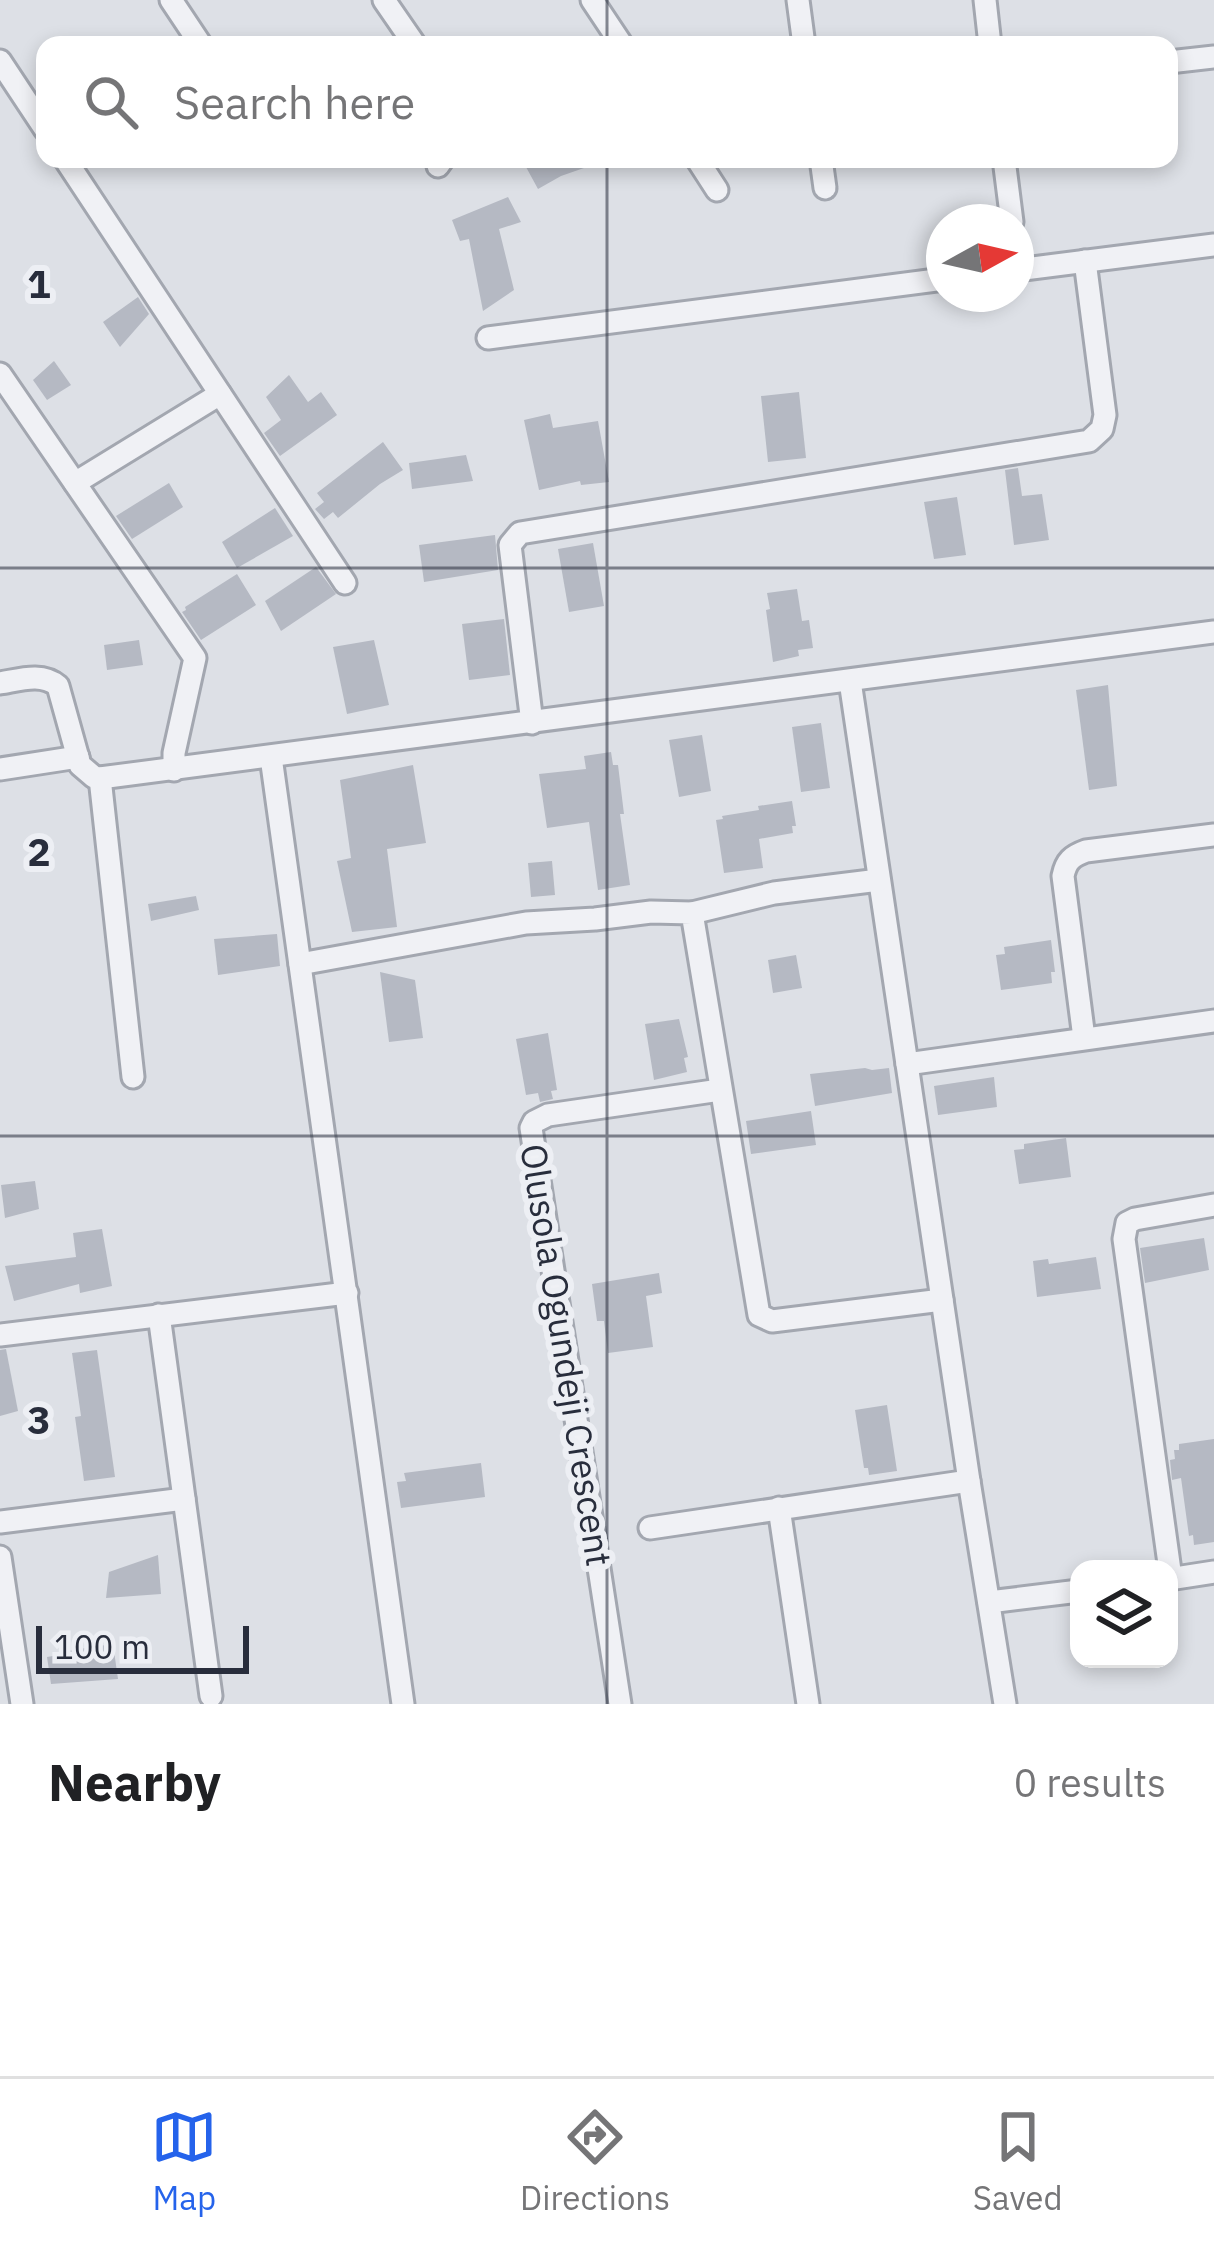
<!DOCTYPE html>
<style>
body{margin:0;font-family:"IBM Plex Sans",sans-serif;background:#f6f6f6;color:#202124}
.controls{position:absolute;right:36px;bottom:36px;display:grid;overflow:hidden;border-radius:24px;box-shadow:0 6px 18px #0003}
.controls button{width:108px;height:108px;display:grid;place-items:center;padding:0;border:0;border-bottom:3px solid #e0e0e0;background:#fff;color:#202124;font:60px sans-serif}
.compass{position:absolute;left:926px;top:204px;width:108px;height:108px;border-radius:50%;background:#fff;box-shadow:0 6px 18px #0003;rotate:82deg}
.scale{position:absolute;left:36px;bottom:30px;width:213px;box-sizing:border-box;padding-left:12px;border:6px solid #282d3c;border-top:0;font-size:33px;line-height:42px;white-space:nowrap;color:#282d3c;-webkit-text-stroke:9px #edeff4;paint-order:stroke}
.list{margin:0;padding:0;list-style:none}
h2{display:flex;justify-content:space-between;align-items:center;height:156px;margin:0;padding:0 48px;font-size:51px}
h2 small{font-size:39px;font-weight:400;color:#757577}
.icon{flex:none;width:66px;height:66px;fill:none;stroke:currentColor;stroke-width:2;stroke-linecap:round;stroke-linejoin:round}
.map{position:relative;flex:none;width:1214px;height:1704px;overflow:hidden}
.search{position:absolute;background:#fff;box-shadow:0 6px 18px #0003;left:36px;right:36px;top:36px;height:132px;display:flex;align-items:center;gap:30px;box-sizing:border-box;padding:0 42px;border-radius:24px;color:#757577;font-size:45px}
.sheet{height:372px;background:#fff}
nav{display:flex;justify-content:space-around;align-items:center;box-sizing:border-box;height:168px;border-top:3px solid #e0e0e0;background:#fff;font-size:33px;color:#757577}
nav a{display:grid;justify-items:center;gap:6px}
nav .on{color:#2563eb}
.map>svg:first-child{display:block}
.building{fill:#b5b9c3}
.lines{fill:none;stroke-linecap:round;stroke-linejoin:round}
.minor-casing{stroke:#a3a7b0;stroke-width:27}
.minor{stroke:#f0f1f5;stroke-width:21}
.grid{fill:none;stroke:#282d3c;stroke-width:3;stroke-opacity:0.55}
.labels{text-anchor:middle;dominant-baseline:central;stroke-width:12;stroke-linejoin:round;paint-order:stroke}
.street-label{font-size:36px;fill:#282d3c;stroke:#edeff4}
.grid-label{font-size:39px;text-anchor:middle;font-weight:bold;fill:#282d3c;stroke:#edeff4;stroke-width:12;stroke-linejoin:round;paint-order:stroke}
</style>
<div class="map">
<svg width="1214" height="1704" viewBox="0 0 1214 1704">
<rect width="100%" height="100%" fill="#dde0e6"/>
<g class="building">
<polygon points="543,159 603,159 604,161 561,176 538,189 526,167"/>
<polygon points="508,197 521,222 499,229 514,290 483,311 469,239 460,241 452,220"/>
<polygon points="138,297 149,314 120,347 103,322"/>
<polygon points="54,361 71,385 47,400 33,380"/>
<polygon points="289,375 308,402 321,392 337,415 280,456 264,433 281,420 266,397"/>
<polygon points="799,392 806,458 768,462 761,396"/>
<polygon points="550,414 553,428 598,421 609,482 581,485 580,481 539,490 524,420"/>
<polygon points="383,442 403,470 380,484 338,518 333,512 324,519 315,509 324,502 317,493"/>
<polygon points="466,455 473,481 412,489 409,463"/>
<polygon points="1018,468 1022,496 1042,494 1049,540 1014,545 1005,470"/>
<polygon points="169,483 183,507 132,539 116,516"/>
<polygon points="957,497 966,555 934,559 924,502"/>
<polygon points="275,508 293,536 237,568 222,542"/>
<polygon points="495,535 498,570 424,582 419,545"/>
<polygon points="593,543 604,606 569,612 558,549"/>
<polygon points="316,567 336,594 281,631 265,601"/>
<polygon points="237,574 256,605 201,640 182,612 186,610 185,607"/>
<polygon points="797,589 802,621 809,620 813,648 798,650 799,656 773,662 766,610 770,609 767,593"/>
<polygon points="504,619 510,675 469,680 462,624"/>
<polygon points="139,640 143,665 107,670 104,645"/>
<polygon points="374,640 389,705 347,714 333,647"/>
<polygon points="1108,685 1117,786 1089,790 1076,690"/>
<polygon points="821,723 830,788 801,792 792,727"/>
<polygon points="702,735 711,791 679,797 669,740"/>
<polygon points="611,752 613,765 618,765 624,814 620,814 630,885 598,890 589,822 547,828 539,774 586,769 584,756"/>
<polygon points="413,765 426,843 387,849 397,927 352,932 337,861 351,858 340,780"/>
<polygon points="792,801 796,826 792,826 793,833 759,839 763,868 724,873 716,820 723,819 722,816 759,810 758,806"/>
<polygon points="552,861 555,895 531,897 528,863"/>
<polygon points="196,896 199,910 151,921 148,904"/>
<polygon points="277,934 280,966 218,975 214,939"/>
<polygon points="1051,940 1055,972 1051,972 1052,983 1001,990 996,955 1005,954 1004,947"/>
<polygon points="796,955 802,988 773,993 768,960"/>
<polygon points="380,972 415,980 423,1038 389,1042"/>
<polygon points="679,1019 688,1057 684,1058 687,1072 654,1080 645,1024"/>
<polygon points="548,1033 557,1090 551,1091 553,1099 540,1102 538,1093 526,1095 516,1039"/>
<polygon points="865,1068 872,1070 889,1068 892,1093 815,1106 810,1074"/>
<polygon points="994,1077 997,1107 938,1115 934,1086"/>
<polygon points="811,1111 816,1145 751,1154 746,1121"/>
<polygon points="1066,1138 1071,1177 1019,1184 1014,1150 1024,1149 1024,1144"/>
<polygon points="35,1181 39,1209 5,1218 1,1185"/>
<polygon points="102,1229 112,1286 80,1293 79,1284 14,1301 5,1266 76,1257 73,1233"/>
<polygon points="1204,1238 1209,1270 1145,1283 1140,1248"/>
<polygon points="1096,1257 1101,1289 1037,1297 1033,1261 1048,1259 1049,1264"/>
<polygon points="659,1273 662,1293 646,1296 653,1347 608,1353 604,1321 597,1321 592,1284"/>
<polygon points="6,1349 18,1411 0,1416 0,1350"/>
<polygon points="97,1350 115,1477 84,1481 75,1417 81,1416 72,1353"/>
<polygon points="887,1405 897,1471 869,1475 868,1468 864,1468 855,1410"/>
<polygon points="1214,1439 1214,1542 1194,1545 1193,1535 1189,1536 1181,1478 1172,1480 1170,1460 1175,1459 1174,1450 1179,1450 1179,1444"/>
<polygon points="481,1463 485,1497 401,1508 397,1482 406,1481 404,1473"/>
<polygon points="158,1555 161,1594 106,1598 109,1572"/>
<polygon points="113,1644 118,1679 51,1684 47,1657 59,1655 59,1652"/>
</g>
<g class="lines">
<defs>
<g id="minor">
<polyline points="171,0 201,45"/>
<polyline points="384,0 415,45"/>
<polyline points="592,0 622,45"/>
<polyline points="798,0 804,45"/>
<polyline points="985,0 990,45"/>
<polyline points="0,61 45,129"/>
<polyline points="1169,62 1214,57"/>
<polyline points="65,159 345,583"/>
<polyline points="697,159 717,190"/>
<polyline points="821,159 825,188"/>
<polyline points="1004,159 1012,222"/>
<polyline points="438,166 443,159"/>
<polyline points="1016,270 1214,245"/>
<polyline points="488,338 944,279"/>
<polyline points="0,374 195,658 174,753 174,770"/>
<polyline points="75,483 220,394"/>
<polyline points="850,681 969,1481 1005,1704"/>
<path d="M0,683C19,680 42,672 58,686L80,765L94,777L100,778L1214,632"/>
<polyline points="532,723 510,545 520,533 1089,441 1102,429 1105,415 1085,261"/>
<polyline points="271,757 403,1704"/>
<polyline points="0,769 78,757"/>
<polyline points="100,778 133,1077"/>
<polyline points="692,913 774,893 879,880"/>
<polyline points="300,964 526,923 595,919 651,912 692,913 759,1315 772,1321 942,1300"/>
<path d="M1084,1038L1063,876C1066,861 1072,856 1086,851L1214,835"/>
<polyline points="907,1064 1214,1021"/>
<polyline points="159,1315 211,1696"/>
<polyline points="0,1335 347,1293"/>
<polyline points="779,1508 808,1704"/>
<polyline points="0,1522 184,1499"/>
<polyline points="650,1528 969,1481"/>
<polyline points="0,1557 22,1704"/>
<polyline points="1171,1578 1124,1239 1127,1223 1135,1219 1214,1205"/>
<polyline points="1169,1579 1214,1572"/>
<polyline points="989,1602 1079,1591"/>
<polyline points="620,1704 531,1128 534,1122 548,1115 720,1090"/>
</g>
</defs>
<use href="#minor" class="minor-casing"/>
<use href="#minor" class="minor"/>
</g>
<path class="grid" d="M607,0V45M607,159V1704M0,568H1214M0,1136H1214"/>
<g class="labels">
<g class="street-label">
<text transform="translate(567 1355) rotate(81)">Olusola Ogundeji Crescent</text>
</g>
</g>
<g class="grid-label">
<text x="39" y="298">1</text>
<text x="39" y="866">2</text>
<text x="39" y="1434">3</text>
</g>
</svg>
<div class="controls">
<button><svg class="icon" aria-label="layers" viewBox="0 0 24 24"><path d="M12 4l9 5-9 5-9-5zM3 14l9 5 9-5"/></svg></button>
</div>
<svg class="compass" viewBox="-18 -18 36 36"><path d="M0-13l5 13h-10z" fill="#e53935"/><path d="M0 13l5-13h-10z" fill="#757577"/></svg>
<div class="scale">100 m</div>
<div class="search"><svg class="icon" aria-label="search" viewBox="0 0 24 24"><circle cx="10" cy="10" r="6"/><path d="M15 15l6 6"/></svg>Search here</div>
</div>
<section class="sheet">
<h2>Nearby<small>0 results</small></h2>
<ul class="list">
</ul>
</section>
<nav>
<a class="on"><svg class="icon" aria-label="map" viewBox="0 0 24 24"><path d="M3 6l6-2 6 2 6-2v14l-6 2-6-2-6 2zM9 4v14M15 6v14"/></svg>Map</a>
<a><svg class="icon" aria-label="directions" viewBox="0 0 24 24"><path d="M12 3l9 9-9 9-9-9zM9 14v-3h6M13 9l2 2-2 2"/></svg>Directions</a>
<a><svg class="icon" aria-label="saved" viewBox="0 0 24 24"><path d="M7 4h10v16l-5-4-5 4z"/></svg>Saved</a>
</nav>
